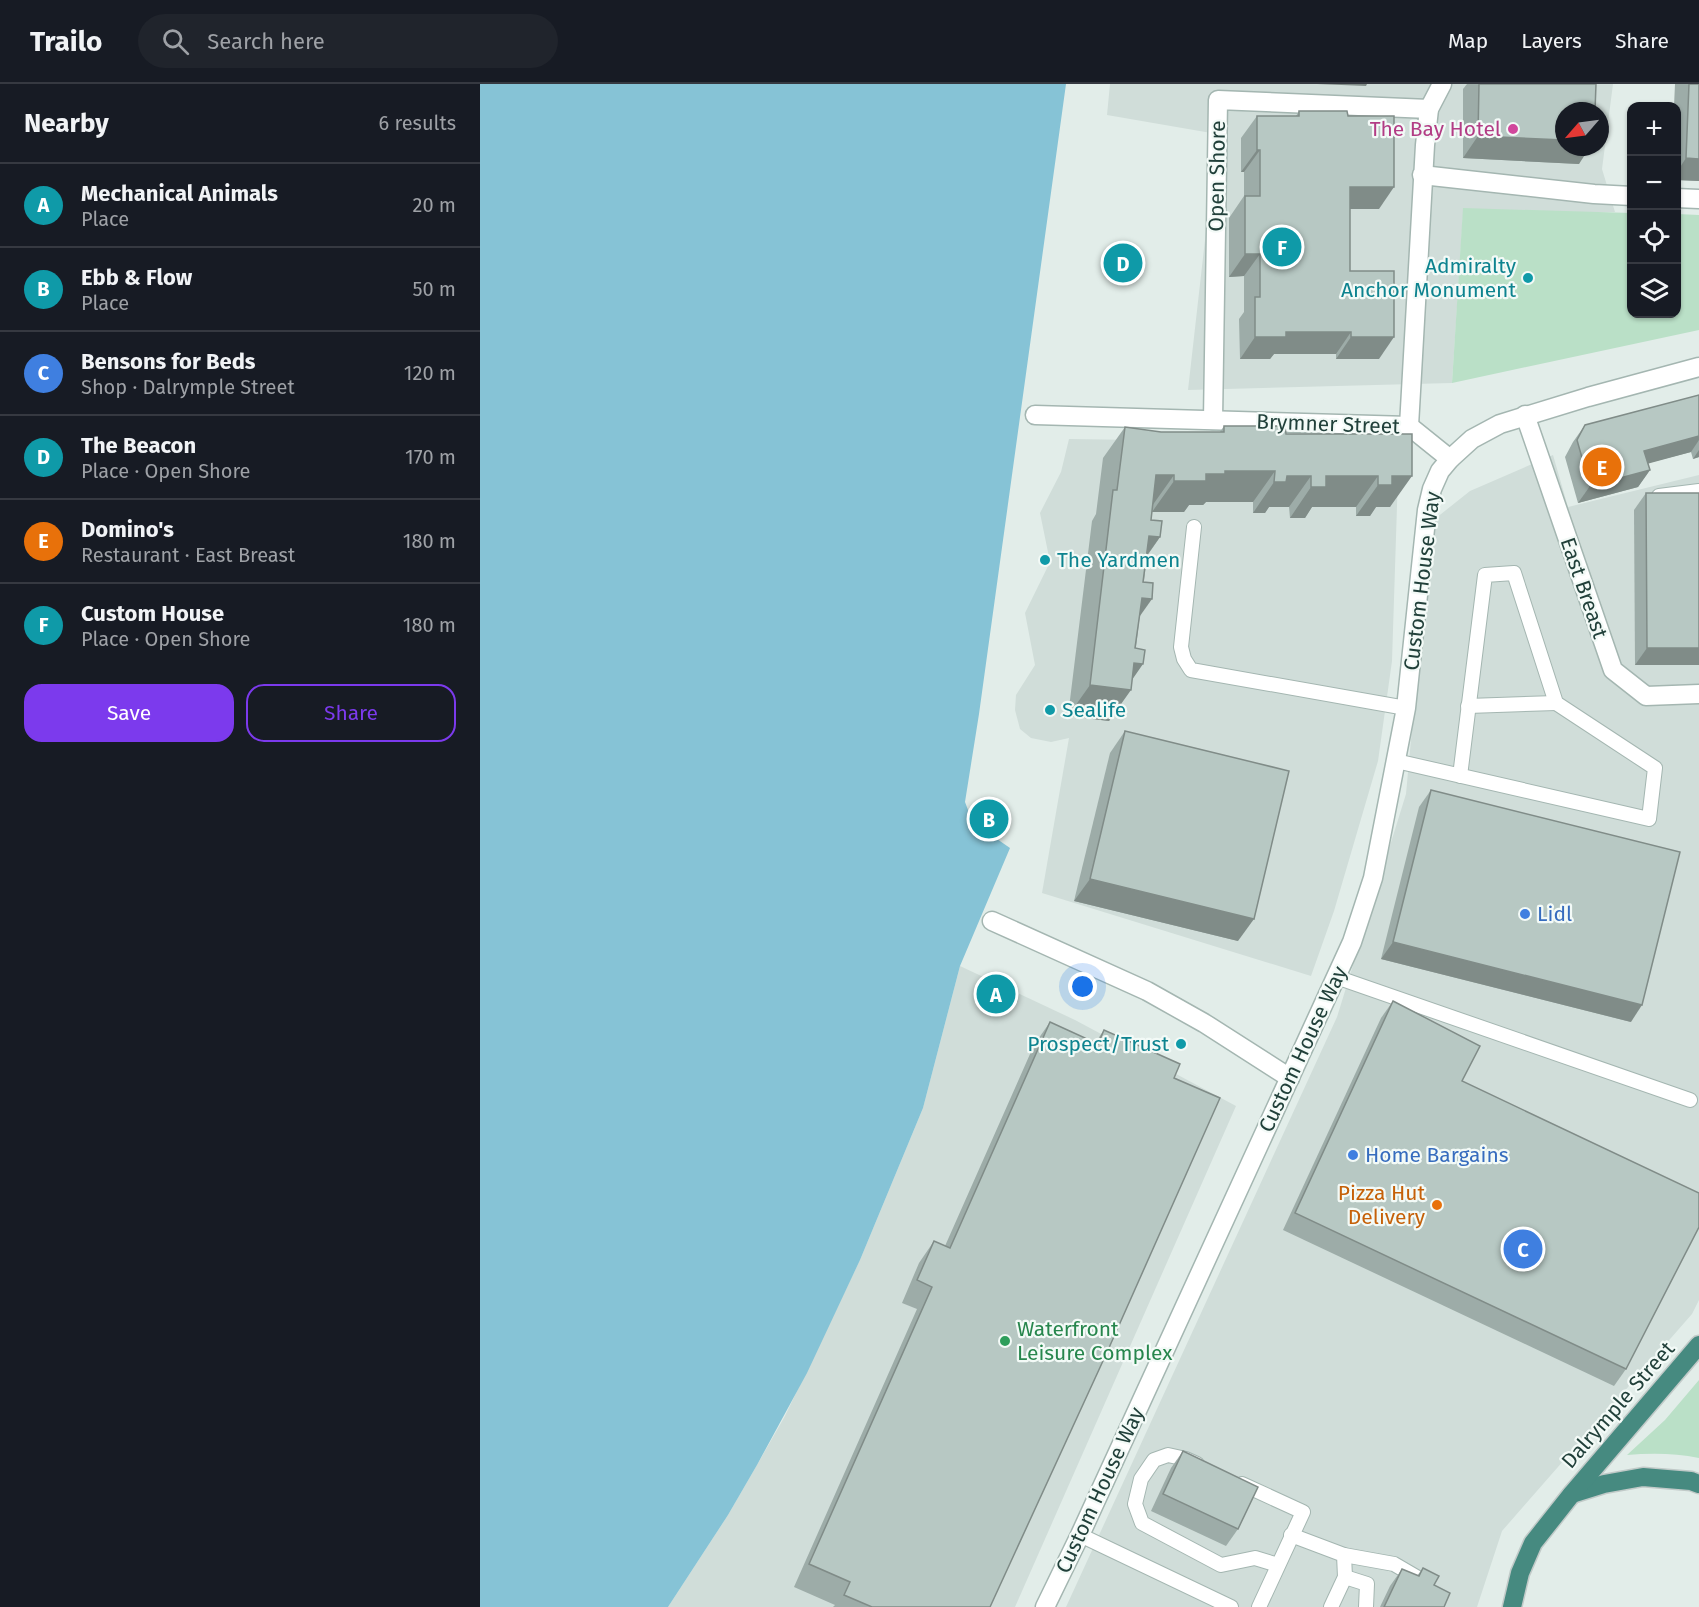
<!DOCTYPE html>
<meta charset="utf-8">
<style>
body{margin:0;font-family:"Fira Sans",sans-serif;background:#20242c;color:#f1f3f6}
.controls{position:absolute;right:18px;top:18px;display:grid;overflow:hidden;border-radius:12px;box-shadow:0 2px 4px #0004}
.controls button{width:54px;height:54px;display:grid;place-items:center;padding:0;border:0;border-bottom:2px solid #363941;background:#171b24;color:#f1f3f6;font:30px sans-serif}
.compass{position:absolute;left:1075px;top:18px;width:54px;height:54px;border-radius:50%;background:#171b24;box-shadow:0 2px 4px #0004;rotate:242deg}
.you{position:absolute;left:603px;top:903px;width:21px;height:21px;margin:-15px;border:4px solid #fff;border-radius:50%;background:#1a73e8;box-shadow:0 0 0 9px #1a73e833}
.badge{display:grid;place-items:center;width:39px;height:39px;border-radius:50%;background:#7c3aed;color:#fff;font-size:20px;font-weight:700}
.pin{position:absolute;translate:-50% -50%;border:3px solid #fff;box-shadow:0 2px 6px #0006}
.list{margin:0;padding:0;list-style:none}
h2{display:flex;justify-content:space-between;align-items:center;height:78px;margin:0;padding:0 24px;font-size:26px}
h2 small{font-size:20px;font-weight:400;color:#9ea1a6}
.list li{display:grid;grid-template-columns:39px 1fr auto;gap:18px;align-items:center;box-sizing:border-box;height:84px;padding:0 24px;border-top:2px solid #363941}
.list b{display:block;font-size:22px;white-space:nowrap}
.list p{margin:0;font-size:20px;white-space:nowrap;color:#9ea1a6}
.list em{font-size:20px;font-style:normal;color:#9ea1a6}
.actions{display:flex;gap:12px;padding:18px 24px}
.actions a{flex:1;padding:14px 0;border:2px solid #7c3aed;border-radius:18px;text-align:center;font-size:21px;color:#7c3aed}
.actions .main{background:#7c3aed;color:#fff}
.icon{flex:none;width:33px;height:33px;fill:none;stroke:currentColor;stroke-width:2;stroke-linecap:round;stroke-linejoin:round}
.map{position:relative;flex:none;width:1219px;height:1523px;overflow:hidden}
header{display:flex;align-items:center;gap:36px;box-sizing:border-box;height:84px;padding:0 30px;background:#171b24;border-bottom:2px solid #363941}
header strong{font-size:28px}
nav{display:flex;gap:33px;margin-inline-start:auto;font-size:21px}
.search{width:420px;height:54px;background:#20242c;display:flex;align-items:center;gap:15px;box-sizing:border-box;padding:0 21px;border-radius:33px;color:#9ea1a6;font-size:22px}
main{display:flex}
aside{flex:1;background:#171b24}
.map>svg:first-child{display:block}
.built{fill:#d0ddd9;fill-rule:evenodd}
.green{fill:#bae0c7}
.water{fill:#86c3d6}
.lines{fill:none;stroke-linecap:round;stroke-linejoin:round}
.service-casing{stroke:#a4b6b1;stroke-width:16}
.pedestrian-casing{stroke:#a4b6b1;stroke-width:21}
.minor-casing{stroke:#a4b6b1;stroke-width:21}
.trunk-casing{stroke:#c1cac8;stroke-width:21}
.service{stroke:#fff;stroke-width:14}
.pedestrian{stroke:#fff;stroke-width:18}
.minor{stroke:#fff;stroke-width:18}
.trunk{stroke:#468a80;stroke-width:18}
.wall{fill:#9daca8}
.shaded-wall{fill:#808c88}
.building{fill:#b7c8c3;stroke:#808c88;stroke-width:1.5}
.hotel-dot{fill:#d1479c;stroke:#f3faf7;stroke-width:2}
.culture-dot{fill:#0f9aa8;stroke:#f3faf7;stroke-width:2}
.shop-dot{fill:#3f7fe0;stroke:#f3faf7;stroke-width:2}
.food-dot{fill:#e8710a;stroke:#f3faf7;stroke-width:2}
.leisure-dot{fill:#2e9e5b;stroke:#f3faf7;stroke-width:2}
.labels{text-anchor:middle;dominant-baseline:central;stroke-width:4.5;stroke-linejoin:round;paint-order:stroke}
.hotel-label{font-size:21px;fill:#b23c85;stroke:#f3faf7;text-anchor:end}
.street-label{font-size:21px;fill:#21403a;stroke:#f3faf7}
.culture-label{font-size:21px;fill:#0d838f;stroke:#f3faf7;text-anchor:end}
.shop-label{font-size:21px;fill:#366cbe;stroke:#f3faf7;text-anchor:start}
.food-label{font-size:21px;fill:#c56008;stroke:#f3faf7;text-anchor:end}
.leisure-label{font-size:21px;fill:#27864d;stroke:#f3faf7;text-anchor:start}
</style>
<header>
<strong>Trailo</strong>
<div class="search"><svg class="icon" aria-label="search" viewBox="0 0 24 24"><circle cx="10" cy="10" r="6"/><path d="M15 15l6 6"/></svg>Search here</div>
<nav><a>Map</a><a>Layers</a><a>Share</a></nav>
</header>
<main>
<aside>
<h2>Nearby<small>6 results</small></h2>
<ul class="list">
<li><span class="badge" style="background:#0f9aa8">A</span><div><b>Mechanical Animals</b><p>Place</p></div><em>20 m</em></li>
<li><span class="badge" style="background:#0f9aa8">B</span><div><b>Ebb &amp; Flow</b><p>Place</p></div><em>50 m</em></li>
<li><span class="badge" style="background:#3f7fe0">C</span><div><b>Bensons for Beds</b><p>Shop · Dalrymple Street</p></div><em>120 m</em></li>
<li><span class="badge" style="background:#0f9aa8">D</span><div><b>The Beacon</b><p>Place · Open Shore</p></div><em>170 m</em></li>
<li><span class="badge" style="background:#e8710a">E</span><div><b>Domino's</b><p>Restaurant · East Breast</p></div><em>180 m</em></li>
<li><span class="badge" style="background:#0f9aa8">F</span><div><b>Custom House</b><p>Place · Open Shore</p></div><em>180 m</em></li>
</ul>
<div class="actions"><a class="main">Save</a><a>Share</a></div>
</aside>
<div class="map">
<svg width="1219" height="1523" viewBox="0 0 1219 1523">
<rect width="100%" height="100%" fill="#e2ede9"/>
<g class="built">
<path d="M630,0H1133L1122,85L1135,128L983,131L972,299L708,306L737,50L627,31ZM1084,27H1120V63H1084Z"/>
<polygon points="589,355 919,360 912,577 898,677 854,827 831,892 562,809 589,654 571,658 551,654 540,645 535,626 536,611 555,581 545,529 570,478 560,429 581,388"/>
<polygon points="1073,371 1088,423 1219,391 1219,1216 1212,1230 1022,1447 997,1523 586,1523 857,933 926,710 951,438 990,407"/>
<polygon points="480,882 595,936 756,1022 535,1523 188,1523 248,1431 277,1381 305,1332 380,1176 443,1024"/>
</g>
<g class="green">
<polygon points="983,124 1151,129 1152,230 1196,230 1197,130 1219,131 1219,246 972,299"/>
<path d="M1219,1296V1374C1195,1369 1171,1369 1147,1371L1185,1336Z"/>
</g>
<polygon class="water" points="0,0 586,0 499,630 485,718 496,747 517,755 530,764 480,882 443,1024 380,1176 327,1289 277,1381 248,1431 188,1523 0,1523"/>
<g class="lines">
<defs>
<g id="service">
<polyline points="1179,412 1219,407"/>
<polyline points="714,443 701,563 704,575 711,586 926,624"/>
<polyline points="988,622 1076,619"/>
<polyline points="916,677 1169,735 1175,684 1076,619 1034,489 1005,491 980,692"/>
<polyline points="856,893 1210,1016"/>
<polyline points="717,1380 706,1375 688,1371 674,1376 661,1395 655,1420 662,1439 741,1481 775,1474 798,1481"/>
<polyline points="762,1400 823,1428 779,1523"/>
<polyline points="600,1451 751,1523"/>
<polyline points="811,1451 864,1471 865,1493 851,1523"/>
<polyline points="864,1471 914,1480 938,1494"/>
<polyline points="865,1493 887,1500 886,1523"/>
</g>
<polyline id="pedestrian" points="512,837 667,907 724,939 810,994"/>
<g id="minor">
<polyline points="942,91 1114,110 1152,112"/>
<polyline points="1196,114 1219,115"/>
<polyline points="555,331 929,342 970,375"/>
<polyline points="1045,331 1133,586 1166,612 1219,610"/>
<polyline points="733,336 738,16 949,25"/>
<polyline points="929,342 945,61 949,25 962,0"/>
<polyline points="565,1523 600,1451 872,858 893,794 926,624 947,426 952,405 960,387 970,375 992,355 1020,340 1108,313 1219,283"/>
</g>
<g id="trunk">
<polyline points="1092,1410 1124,1400 1163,1393 1211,1397 1219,1400"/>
<polyline points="1032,1523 1040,1489 1053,1459 1091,1411 1219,1261"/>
</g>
</defs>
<use href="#service" class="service-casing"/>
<use href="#pedestrian" class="pedestrian-casing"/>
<use href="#minor" class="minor-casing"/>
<use href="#trunk" class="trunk-casing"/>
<use href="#service" class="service"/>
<use href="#pedestrian" class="pedestrian"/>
<use href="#minor" class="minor"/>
<use href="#trunk" class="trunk"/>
</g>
<g class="wall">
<polygon points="987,0 1116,0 1099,80 983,74 983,5"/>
<polygon points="1195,0 1219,0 1219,97 1197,96 1197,22 1194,22"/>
<polygon points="819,27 868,32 899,125 870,125 870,187 899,275 856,275 856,270 794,270 790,275 760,275 759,235 764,228 764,192 749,193 749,134 764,112 764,88 761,88 761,54 777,32 816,32"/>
<polygon points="1219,311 1219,373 1213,375 1211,368 1168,379 1170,386 1158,403 1098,419 1085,373 1093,358 1105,341"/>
<polygon points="744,342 806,350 932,350 910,423 896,423 890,432 876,432 876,423 832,423 825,434 810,434 809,423 789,423 785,429 773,429 773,418 726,418 723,421 709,421 704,428 672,428 671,436 680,453 667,472 652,596 629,637 588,632 612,437 616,430 623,374 645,343 681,348 740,348"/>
<polygon points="1166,409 1219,409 1219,581 1155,581 1154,426"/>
<polygon points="645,647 758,857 594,817 630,669"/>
<polygon points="951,706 1151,938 901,875 939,723"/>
<polygon points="913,917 982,997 1146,1285 1134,1302 803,1146 901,934"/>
<polygon points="570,938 615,959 624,946 694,994 510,1523 353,1523 355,1521 314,1503 437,1225 422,1219 439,1179 454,1157 465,1162 554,961"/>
<polygon points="703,1367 758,1445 746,1462 671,1427 691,1384"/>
<polygon points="943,1484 954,1501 964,1523 900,1523 910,1502 922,1485 937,1492"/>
</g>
<g class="shaded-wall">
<polygon points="837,0 887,0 886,2"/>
<polygon points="998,52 1084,56 1084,63 1110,63 1099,80 983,74"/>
<polygon points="777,66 780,66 764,88 761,88"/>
<polygon points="1206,74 1219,75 1219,97 1197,96 1197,88"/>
<polygon points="870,103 914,103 899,125 854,125"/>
<polygon points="765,170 780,170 764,192 749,193"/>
<polygon points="806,248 871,248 856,270 794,270 790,275 760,275 775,253"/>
<polygon points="871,253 914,253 899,275 856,275"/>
<polygon points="1219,352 1219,356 1211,368 1152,384 1164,367"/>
<polygon points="1219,366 1219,373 1213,375"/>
<polygon points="1170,386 1158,403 1098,419 1110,402"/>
<polygon points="745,387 795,387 773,418 726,418 723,421 709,421 704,428 672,428 694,397"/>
<polygon points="676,391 694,391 672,422"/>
<polygon points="807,392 831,392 809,423 789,423 785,429 773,429 794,398"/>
<polygon points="846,392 898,392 876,423 832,423 825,434 810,434 831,403"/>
<polygon points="912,392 932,392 910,423 896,423 890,432 876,432 898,401"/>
<polygon points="669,452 680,453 658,484"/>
<polygon points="662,514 672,515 650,546"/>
<polygon points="1167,564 1219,564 1219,581 1155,581"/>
<polygon points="654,579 663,580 645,606 651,606 629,637 588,632 610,601"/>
<polygon points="610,795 774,835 758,857 594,817"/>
<polygon points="913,858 1162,921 1151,938 901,875"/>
</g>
<g class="building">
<polygon points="999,0 1116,0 1115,27 1084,27 1084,56 998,52"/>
<polygon points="1209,0 1219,0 1219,75 1206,74"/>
<polygon points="819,27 867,27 868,32 914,32 914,103 870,103 870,187 914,187 914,253 871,253 871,248 806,248 806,253 775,253 775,213 780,213 780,170 765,170 765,112 780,112 780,66 777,66 777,32 819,32"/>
<polygon points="1219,311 1219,352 1164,367 1170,386 1110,402 1097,356 1105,341"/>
<polygon points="744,342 805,342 806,350 932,350 932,392 912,392 912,401 898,401 898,392 846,392 846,403 831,403 831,392 807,392 806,398 794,398 795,387 745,387 745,390 726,390 726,397 694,397 694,391 676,391 671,436 682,437 680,453 669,452 663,498 673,499 672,515 662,514 655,564 665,566 663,580 654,579 651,606 610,601 633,406 637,406 645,343 681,348 744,348"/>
<polygon points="1166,409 1219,409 1219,564 1167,564"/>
<polygon points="645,647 809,687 774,835 610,795"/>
<polygon points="951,706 1200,768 1162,921 913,858"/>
<polygon points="913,917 1000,962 982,997 1219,1109 1219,1143 1146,1285 815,1129"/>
<polygon points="570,938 618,960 624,946 700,980 694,994 740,1014 628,1266 510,1523 392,1523 364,1511 370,1498 329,1480 452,1203 437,1196 454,1157 470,1164"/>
<polygon points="703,1367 778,1403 758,1445 683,1410"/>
<polygon points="943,1484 959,1492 954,1501 970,1509 964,1523 904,1523 922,1485 939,1492"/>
</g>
<circle class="hotel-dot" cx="1033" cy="45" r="6"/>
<g class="culture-dot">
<circle cx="1048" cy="194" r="6"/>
<circle cx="565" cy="476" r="6"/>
<circle cx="570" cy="626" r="6"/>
<circle cx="701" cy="960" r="6"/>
</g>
<g class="shop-dot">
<circle cx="1045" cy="830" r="6"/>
<circle cx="873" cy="1071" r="6"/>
</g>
<circle class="food-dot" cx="957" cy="1121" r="6"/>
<circle class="leisure-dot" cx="525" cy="1257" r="6"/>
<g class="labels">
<g class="hotel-label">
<text x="1021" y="45">The Bay Hotel</text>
</g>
<g class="street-label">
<text transform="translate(737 92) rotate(-89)">Open Shore</text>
<text transform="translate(848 340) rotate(2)">Brymner Street</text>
<text transform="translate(942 497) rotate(-83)">Custom House Way</text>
<text transform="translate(1104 504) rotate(71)">East Breast</text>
<text transform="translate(823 965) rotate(-65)">Custom House Way</text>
<text transform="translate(1138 1321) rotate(-49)">Dalrymple Street</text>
<text transform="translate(620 1406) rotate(-65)">Custom House Way</text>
</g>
<g class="culture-label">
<text x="1036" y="182">Admiralty<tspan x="1036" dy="24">Anchor Monument</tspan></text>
<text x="577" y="476" text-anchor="start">The Yardmen</text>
<text x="582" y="626" text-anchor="start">Sealife</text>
<text x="689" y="960">Prospect/Trust</text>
</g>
<g class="shop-label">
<text x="1057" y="830">Lidl</text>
<text x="885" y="1071">Home Bargains</text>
</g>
<g class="food-label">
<text x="945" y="1109">Pizza Hut<tspan x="945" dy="24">Delivery</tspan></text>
</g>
<g class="leisure-label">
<text x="537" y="1245">Waterfront<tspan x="537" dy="24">Leisure Complex</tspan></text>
</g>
</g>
</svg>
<div class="controls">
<button>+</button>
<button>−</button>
<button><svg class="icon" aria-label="locate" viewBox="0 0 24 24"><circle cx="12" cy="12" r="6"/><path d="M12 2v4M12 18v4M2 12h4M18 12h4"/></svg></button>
<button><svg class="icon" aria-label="layers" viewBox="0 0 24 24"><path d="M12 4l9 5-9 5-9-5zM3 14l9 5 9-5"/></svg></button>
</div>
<svg class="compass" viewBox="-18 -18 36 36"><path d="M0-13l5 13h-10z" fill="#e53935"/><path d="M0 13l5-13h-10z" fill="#9ea1a6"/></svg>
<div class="you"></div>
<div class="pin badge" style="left:516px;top:910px;background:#0f9aa8">A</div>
<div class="pin badge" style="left:509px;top:735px;background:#0f9aa8">B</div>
<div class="pin badge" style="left:1043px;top:1165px;background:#3f7fe0">C</div>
<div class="pin badge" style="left:643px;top:179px;background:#0f9aa8">D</div>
<div class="pin badge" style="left:1122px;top:383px;background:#e8710a">E</div>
<div class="pin badge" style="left:802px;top:163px;background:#0f9aa8">F</div>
</div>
</main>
